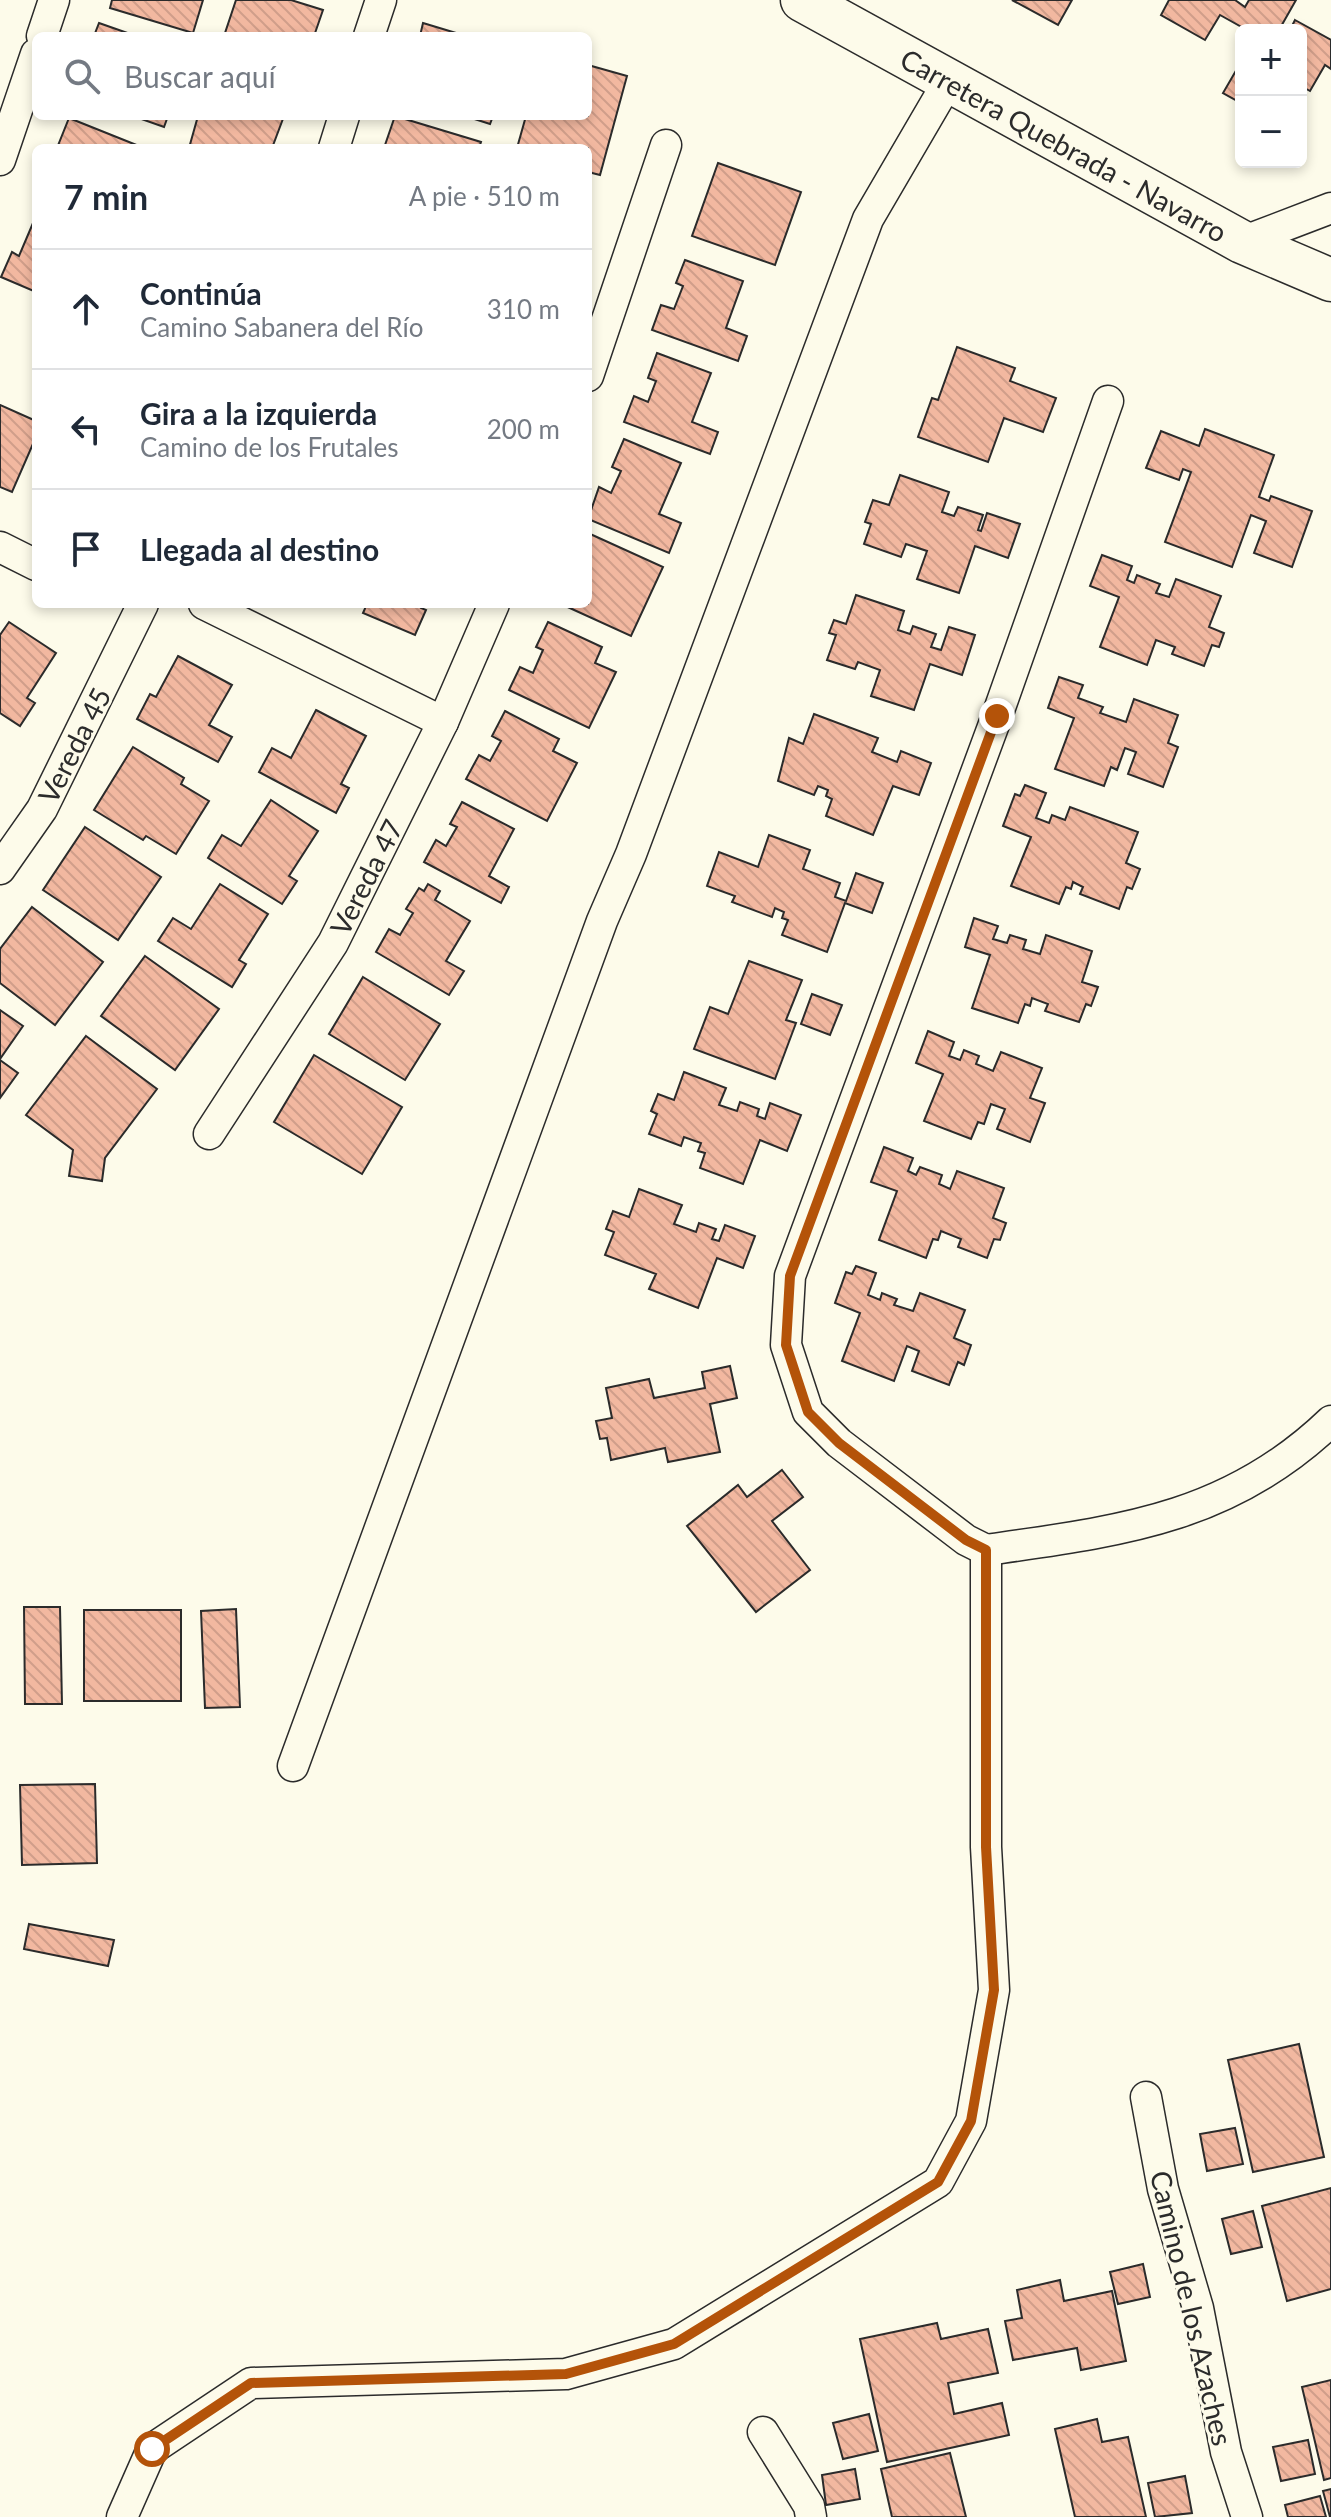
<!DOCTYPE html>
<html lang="es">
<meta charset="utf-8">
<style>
body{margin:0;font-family:Lato,sans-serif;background:#f6f6f7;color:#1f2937}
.controls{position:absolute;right:24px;top:24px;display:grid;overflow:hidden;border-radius:12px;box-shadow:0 4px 12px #0003}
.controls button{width:72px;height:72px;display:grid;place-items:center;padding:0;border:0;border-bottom:2px solid #e0e1e3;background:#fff;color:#1f2937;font:40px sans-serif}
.stop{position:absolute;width:24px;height:24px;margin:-18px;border:6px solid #b45309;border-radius:50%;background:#fff}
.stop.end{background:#b45309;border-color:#fff;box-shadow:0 2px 8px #0008}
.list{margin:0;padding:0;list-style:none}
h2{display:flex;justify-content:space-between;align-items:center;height:104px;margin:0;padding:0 32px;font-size:34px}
h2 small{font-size:26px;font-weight:400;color:#747a83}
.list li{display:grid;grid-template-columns:52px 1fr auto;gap:24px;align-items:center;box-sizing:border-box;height:120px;padding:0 32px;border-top:2px solid #e0e1e3}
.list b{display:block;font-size:30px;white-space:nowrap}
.list p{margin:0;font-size:26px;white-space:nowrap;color:#747a83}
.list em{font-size:26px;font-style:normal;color:#747a83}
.icon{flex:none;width:44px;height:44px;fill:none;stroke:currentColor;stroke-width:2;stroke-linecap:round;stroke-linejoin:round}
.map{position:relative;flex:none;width:1331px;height:2517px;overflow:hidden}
.search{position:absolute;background:#fff;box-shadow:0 4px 12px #0003;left:32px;top:32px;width:560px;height:88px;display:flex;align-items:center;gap:20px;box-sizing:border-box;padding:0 28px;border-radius:12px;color:#747a83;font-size:30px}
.panel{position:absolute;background:#fff;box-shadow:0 4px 12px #0003;left:32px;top:144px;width:560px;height:464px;border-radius:12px}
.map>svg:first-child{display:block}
.building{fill:url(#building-back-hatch);stroke:#2b2b2b;stroke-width:2}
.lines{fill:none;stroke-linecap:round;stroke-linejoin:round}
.street-casing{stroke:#2b2b2b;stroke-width:33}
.secondary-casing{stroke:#2b2b2b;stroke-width:45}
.street{stroke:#fdfbea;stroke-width:30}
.secondary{stroke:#fdfbea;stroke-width:42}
.route{stroke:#b45309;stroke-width:10}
.labels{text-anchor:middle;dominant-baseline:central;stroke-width:6;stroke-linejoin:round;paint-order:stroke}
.street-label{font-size:28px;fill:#2b2b2b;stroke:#fdfbea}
</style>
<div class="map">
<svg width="1331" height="2517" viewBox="0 0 1331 2517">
<defs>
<pattern id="building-back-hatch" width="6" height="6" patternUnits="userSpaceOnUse" patternTransform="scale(2)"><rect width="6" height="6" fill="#f2b8a0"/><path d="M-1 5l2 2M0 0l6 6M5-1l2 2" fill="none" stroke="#d09e8a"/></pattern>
</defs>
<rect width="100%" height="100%" fill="#fdfbea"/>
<g class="building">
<polygon points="112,0 203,0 193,33 110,8"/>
<polygon points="236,0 291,0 323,10 314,36 224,36"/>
<polygon points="1012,0 1072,0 1058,25"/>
<polygon points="1169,0 1235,0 1245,7 1249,0 1296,0 1279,30 1247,30 1220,15 1205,40 1161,15"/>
<polygon points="1295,20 1331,40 1331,69 1325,65 1310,91 1301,86 1301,30 1290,30"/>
<polygon points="99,23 136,36 94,36"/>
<polygon points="423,23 466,36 420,36"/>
<polygon points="1241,62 1241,103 1223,93"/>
<polygon points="588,65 627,76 600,175 588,172 588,148 517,148 526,116 588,116"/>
<polygon points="133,116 168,116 164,127"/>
<polygon points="198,116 284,116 272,148 189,148"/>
<polygon points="395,116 481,142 479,148 384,148"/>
<polygon points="465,116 493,116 490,124"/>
<polygon points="69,118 144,148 57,148"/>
<polygon points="718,163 801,192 775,265 692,236"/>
<polygon points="36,216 36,292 1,277 12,252 19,256"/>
<polygon points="685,260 743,281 726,328 747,336 738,361 652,330 661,305 674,309 683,286 676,283"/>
<polygon points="957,347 1015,368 1010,381 1056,398 1043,432 1004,418 988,462 918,437 932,398 938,400"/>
<polygon points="657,353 711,373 692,422 718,432 710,454 624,422 634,396 648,402 656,381 648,378"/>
<polygon points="0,405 36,421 36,437 12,492 0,487"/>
<polygon points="1205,429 1274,455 1259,497 1269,501 1271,496 1312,511 1292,567 1254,553 1266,521 1251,515 1232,567 1165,542 1191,472 1183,469 1179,480 1146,468 1161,431 1199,446"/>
<polygon points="624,439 681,463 659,514 681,523 669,553 588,519 599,487 611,493 621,471 612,467"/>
<polygon points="900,475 949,492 942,512 954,516 958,507 983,515 978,530 981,531 987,513 1020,524 1008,558 975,546 959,593 917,579 927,551 906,544 901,557 864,544 871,524 865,522 873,500 889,505"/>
<polygon points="588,533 663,567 631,636 561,604 588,604"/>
<polygon points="1102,555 1132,566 1127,580 1134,583 1137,575 1160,584 1156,593 1169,597 1176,579 1221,596 1209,627 1224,633 1219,647 1212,645 1204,666 1172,654 1175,647 1156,640 1147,665 1100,647 1119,597 1090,586"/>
<polygon points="856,595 904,611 898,630 910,634 913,626 936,634 931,647 941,650 949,627 975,635 962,675 930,664 914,710 871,696 880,670 858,662 855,669 827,660 836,635 829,633 834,620 846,624"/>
<polygon points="367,604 422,604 421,608 426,610 415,635 363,613"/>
<polygon points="9,622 56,653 27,698 35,703 20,726 0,713 0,635"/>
<polygon points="548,622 602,647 595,663 616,672 589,728 509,690 520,667 533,673 543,650 536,647"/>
<polygon points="178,656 232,685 209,725 232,737 218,762 137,719 150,694 156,697"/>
<polygon points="1059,677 1083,685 1078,698 1103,707 1100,713 1126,722 1134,699 1178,715 1168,743 1178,747 1163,787 1128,774 1136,752 1125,748 1117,770 1111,767 1104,786 1055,769 1074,718 1048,708"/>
<polygon points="316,710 366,736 341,784 349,788 336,813 259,772 272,748 291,758"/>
<polygon points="505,711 559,739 553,751 577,763 547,821 466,779 479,755 490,761 501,741 492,736"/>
<polygon points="814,714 878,738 872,752 897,762 901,751 931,763 919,795 893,786 873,835 826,816 832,799 826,796 828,790 818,786 814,795 778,781 789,738 803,744"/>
<polygon points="133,747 184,778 181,784 209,801 176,854 146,836 143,840 94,810"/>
<polygon points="1025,785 1046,793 1036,818 1049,823 1052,815 1065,820 1070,807 1138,832 1126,863 1140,869 1132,889 1127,887 1119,909 1080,894 1083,887 1073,882 1071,889 1066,887 1059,904 1011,886 1031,837 1003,826 1015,794 1020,796"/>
<polygon points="271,800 318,831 289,876 297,881 282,904 208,858 222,835 241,846"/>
<polygon points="462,802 514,829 489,876 509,887 501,903 424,862 436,840 446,846 457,827 450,824"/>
<polygon points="85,827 161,877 118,940 43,890"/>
<polygon points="769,835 810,850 803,869 840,883 835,897 846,901 856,873 883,883 872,913 845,903 827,952 782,935 788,920 782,918 784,912 775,908 772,917 732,902 735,896 707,886 719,852 758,867"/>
<polygon points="220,884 268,914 239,960 246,964 232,987 158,941 173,918 191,929"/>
<polygon points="428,884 440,891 435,900 470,921 446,961 464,971 449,995 376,952 389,929 400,935 413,913 406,909 419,888 424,891"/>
<polygon points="32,907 103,962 55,1025 0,983 0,949"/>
<polygon points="974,918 998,926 993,939 1007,943 1010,935 1026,940 1023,949 1040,954 1046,935 1092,951 1082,982 1098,987 1091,1006 1086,1004 1079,1022 1045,1011 1048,1004 1032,998 1030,1006 1025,1004 1018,1023 972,1008 990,955 965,947"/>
<polygon points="145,956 219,1009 175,1070 101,1016"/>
<polygon points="749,961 802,980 786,1020 796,1023 775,1079 694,1049 710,1007 728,1014"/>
<polygon points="363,977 440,1024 405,1080 329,1034"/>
<polygon points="812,994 842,1005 830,1035 801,1024"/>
<polygon points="0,1010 23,1026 0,1059"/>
<polygon points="928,1031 954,1042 949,1056 960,1060 964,1050 979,1056 976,1064 993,1071 1001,1052 1042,1068 1030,1098 1045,1103 1030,1142 997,1129 1005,1109 991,1104 984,1124 978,1122 971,1139 924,1121 943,1074 916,1063"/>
<polygon points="86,1036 157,1089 105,1158 102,1181 69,1176 73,1150 26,1115"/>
<polygon points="314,1055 402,1107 362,1174 274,1122"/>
<polygon points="0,1060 18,1073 0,1098"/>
<polygon points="684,1072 726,1088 719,1105 737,1111 740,1102 759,1109 757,1116 765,1119 770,1103 801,1115 787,1151 760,1140 743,1184 700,1168 705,1153 698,1151 701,1143 684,1137 681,1146 649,1134 657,1114 651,1111 658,1094 674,1100"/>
<polygon points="884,1147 913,1158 908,1171 916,1175 920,1167 942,1175 939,1184 950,1189 957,1171 1004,1188 993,1218 1006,1223 1000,1240 994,1239 987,1258 958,1247 961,1239 941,1231 938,1240 933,1239 926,1258 879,1240 897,1191 871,1182"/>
<polygon points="639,1189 682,1205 674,1224 696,1232 699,1223 716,1229 712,1239 719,1241 725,1225 755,1236 743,1268 717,1258 698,1308 649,1289 656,1274 605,1255 614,1232 606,1229 613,1211 629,1217"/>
<polygon points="856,1266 876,1273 868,1295 880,1300 882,1293 897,1299 894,1305 913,1311 920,1293 965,1310 954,1338 971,1345 964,1365 958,1362 949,1385 912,1371 919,1351 907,1346 894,1381 842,1361 860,1313 835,1303 846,1272 852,1274"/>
<polygon points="730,1366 737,1398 710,1404 720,1452 668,1462 665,1448 611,1460 607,1438 600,1439 596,1421 612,1418 606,1388 649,1379 654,1398 705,1388 702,1372"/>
<polygon points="782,1470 803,1497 772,1521 810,1570 756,1612 687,1526 738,1485 747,1497"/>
<polygon points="24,1607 60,1607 62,1704 25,1704"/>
<polygon points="236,1609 240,1707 205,1708 201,1611"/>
<rect x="84" y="1610" width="97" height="91"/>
<polygon points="95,1784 97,1863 22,1865 20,1785"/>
<polygon points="29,1924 114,1940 108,1966 24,1949"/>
<polygon points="1299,2044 1324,2157 1253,2172 1228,2060"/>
<polygon points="1235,2128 1243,2164 1207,2171 1200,2134"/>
<polygon points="1331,2188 1331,2289 1287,2301 1262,2206"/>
<polygon points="1253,2211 1262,2247 1231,2254 1222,2219"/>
<polygon points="1143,2264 1150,2297 1118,2304 1110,2272"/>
<polygon points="1060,2280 1064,2301 1112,2291 1126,2361 1081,2370 1077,2348 1013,2360 1005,2321 1022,2318 1017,2290"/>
<polygon points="937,2323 941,2339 988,2329 998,2373 948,2383 954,2414 1002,2403 1009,2435 887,2462 860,2339"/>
<polygon points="1331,2380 1331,2478 1324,2480 1302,2387"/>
<polygon points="869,2414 878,2451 843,2459 833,2423"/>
<polygon points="1097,2419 1102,2442 1128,2437 1146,2517 1075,2517 1055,2429"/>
<polygon points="1308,2440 1315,2474 1281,2481 1273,2447"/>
<polygon points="950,2453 966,2517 892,2517 881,2469"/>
<polygon points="855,2469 860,2499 826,2505 822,2475"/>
<polygon points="1185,2476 1192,2513 1155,2517 1148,2483"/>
<polygon points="1331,2489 1331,2517 1330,2517 1323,2491"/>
<polygon points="1320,2496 1326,2517 1288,2517 1285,2505"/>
</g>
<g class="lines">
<defs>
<g id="street">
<polyline points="42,36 54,0"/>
<polyline points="369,36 381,0"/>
<polyline points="334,148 344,116"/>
<polyline points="0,160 36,54"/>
<polyline points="1242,242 1331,208"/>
<polyline points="588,376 666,145"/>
<polyline points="0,547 36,565"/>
<polyline points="204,604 443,722"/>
<polyline points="0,869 42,809 143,604"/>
<polyline points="209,1134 333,943 443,722 494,604"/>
<polyline points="986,1550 966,1540 839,1443 808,1412 786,1345 790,1276 997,716 1108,401"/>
<path d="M986,1550C1120,1531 1229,1519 1331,1421"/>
<polyline points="293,1766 602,921 631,854 868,219 948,82"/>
<polyline points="1146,2097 1163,2189 1198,2308 1226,2452 1247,2517"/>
<polyline points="763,2432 809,2506 811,2517"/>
<polyline points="122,2517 152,2449 251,2383 566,2374 674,2344 938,2182 971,2121 994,1990 986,1847 986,1550"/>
</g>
<polyline id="secondary" points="802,0 1242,242 1331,280"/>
</defs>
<use href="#street" class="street-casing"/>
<use href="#secondary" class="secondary-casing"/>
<use href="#street" class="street"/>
<use href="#secondary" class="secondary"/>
</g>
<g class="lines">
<polyline class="route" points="152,2449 251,2383 566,2374 674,2344 938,2182 971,2121 994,1990 986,1847 986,1550 966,1540 839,1443 808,1412 786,1345 790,1276 997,716"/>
</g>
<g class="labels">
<g class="street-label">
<text transform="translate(1064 145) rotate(29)">Carretera Quebrada - Navarro</text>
<text transform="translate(74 745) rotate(-63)">Vereda 45</text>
<text transform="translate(366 877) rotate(-63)">Vereda 47</text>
<text transform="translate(1192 2308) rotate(77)">Camino de los Azaches</text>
</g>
</g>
</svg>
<div class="controls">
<button>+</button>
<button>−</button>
</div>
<div class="stop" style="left:152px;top:2449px"></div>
<div class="stop end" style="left:997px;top:716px"></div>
<div class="search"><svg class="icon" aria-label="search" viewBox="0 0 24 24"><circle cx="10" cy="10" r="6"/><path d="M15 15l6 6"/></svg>Buscar aquí</div>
<section class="panel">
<h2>7 min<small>A pie · 510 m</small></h2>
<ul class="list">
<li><svg class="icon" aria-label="ahead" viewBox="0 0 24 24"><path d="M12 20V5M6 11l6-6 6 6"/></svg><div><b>Continúa</b><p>Camino Sabanera del Río</p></div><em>310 m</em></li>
<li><svg class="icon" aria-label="left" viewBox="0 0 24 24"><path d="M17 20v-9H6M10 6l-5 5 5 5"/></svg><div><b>Gira a la izquierda</b><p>Camino de los Frutales</p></div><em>200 m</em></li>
<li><svg class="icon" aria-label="arrive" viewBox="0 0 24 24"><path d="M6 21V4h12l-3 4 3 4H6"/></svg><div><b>Llegada al destino</b></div></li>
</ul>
</section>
</div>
